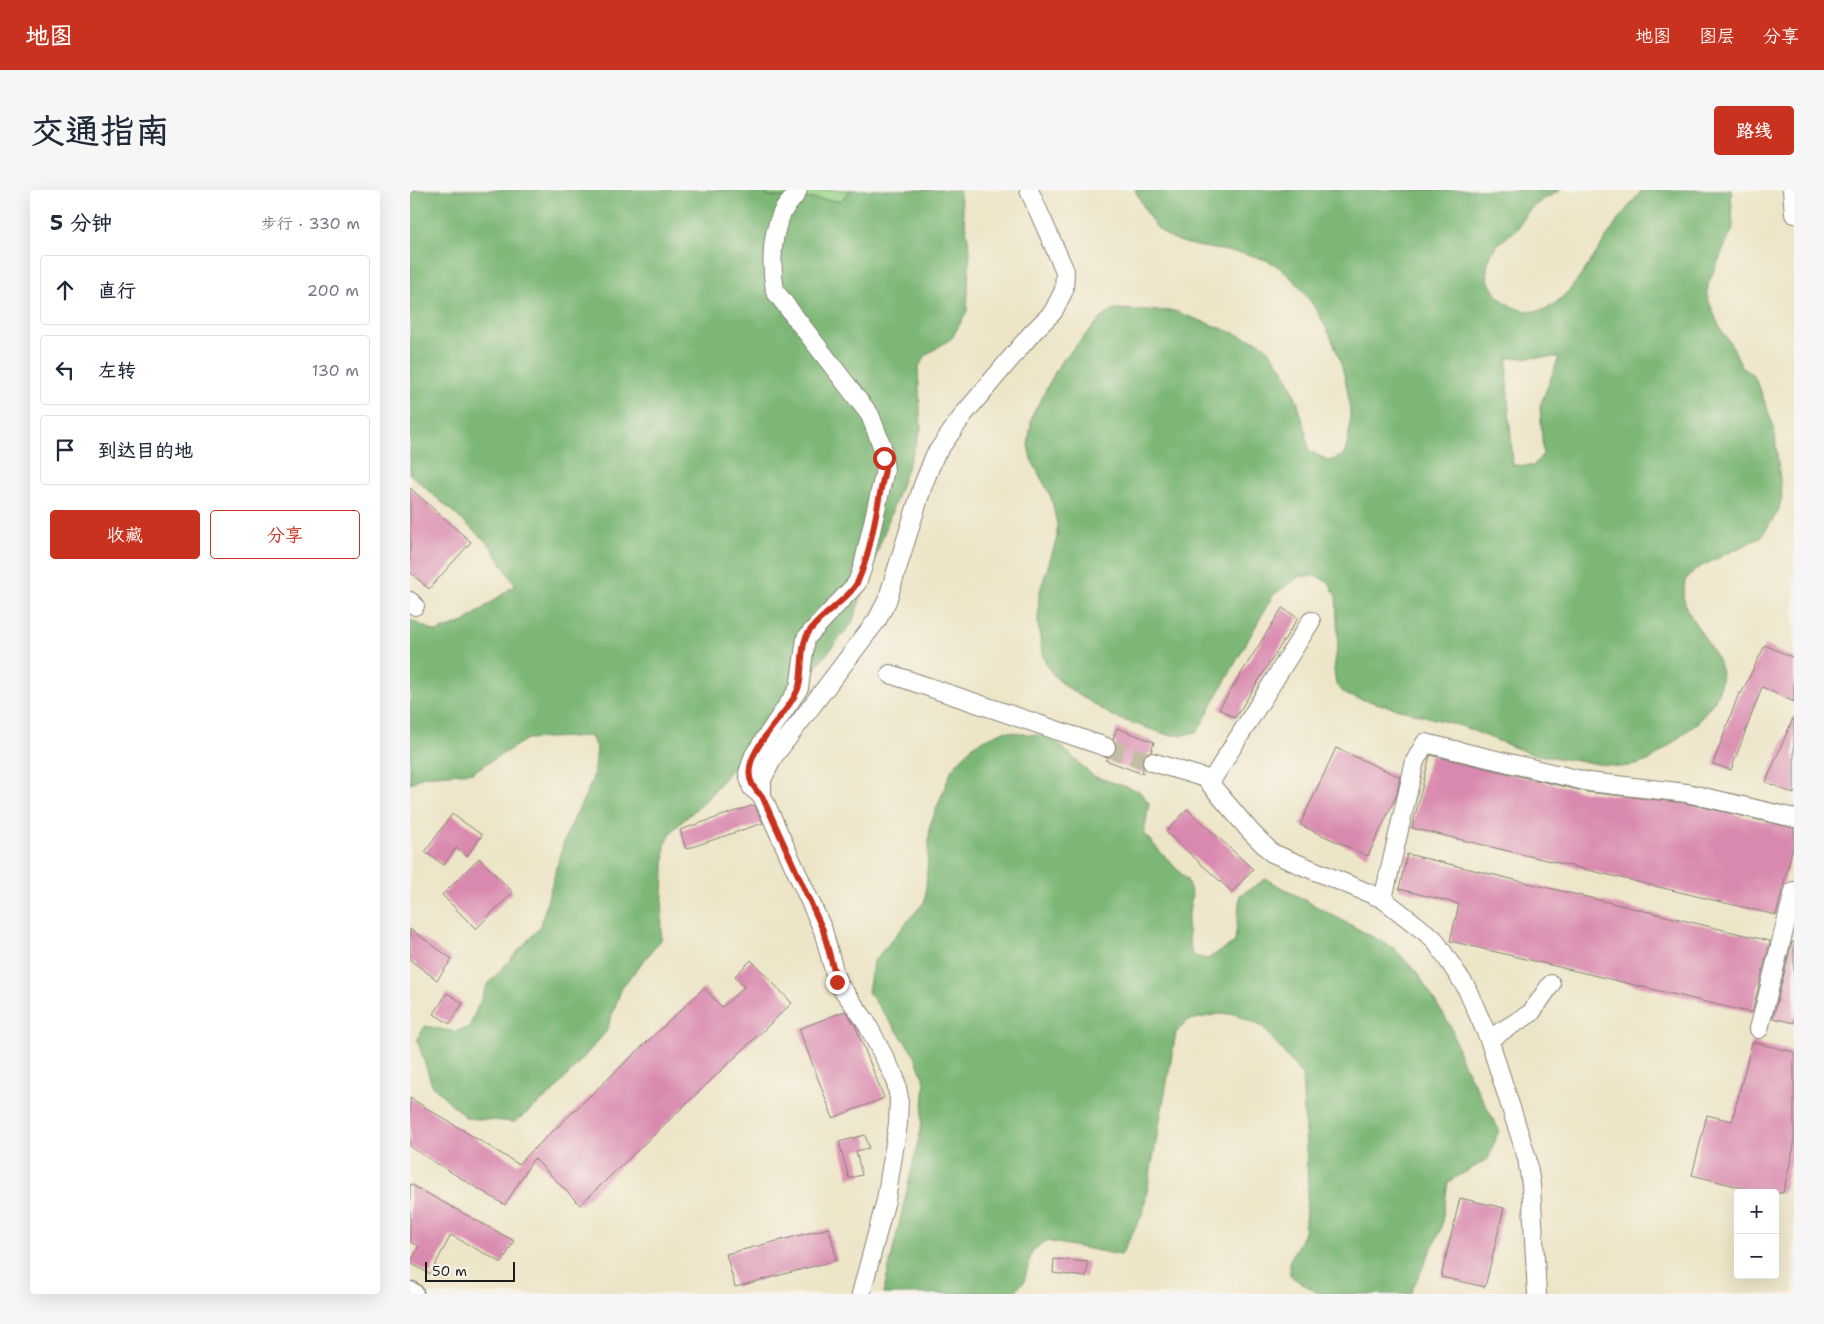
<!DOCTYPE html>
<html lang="zh">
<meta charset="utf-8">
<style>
body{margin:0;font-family:"Shantell Sans","LXGW WenKai TC",sans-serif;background:#f6f6f7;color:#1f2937}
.controls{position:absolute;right:15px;bottom:15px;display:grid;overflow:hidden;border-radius:5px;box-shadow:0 5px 20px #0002}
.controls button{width:45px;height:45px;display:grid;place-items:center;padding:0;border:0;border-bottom:1px solid #e0e1e3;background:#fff;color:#1f2937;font:25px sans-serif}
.scale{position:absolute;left:15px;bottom:12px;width:90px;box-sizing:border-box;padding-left:5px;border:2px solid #1c1c1c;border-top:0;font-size:14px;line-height:18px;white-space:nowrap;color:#1c1c1c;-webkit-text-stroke:4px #f7f3e8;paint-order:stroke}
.stop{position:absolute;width:15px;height:15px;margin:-11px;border:4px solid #c8321e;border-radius:50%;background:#fff}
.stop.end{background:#c8321e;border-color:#fff;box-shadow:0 1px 5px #0008}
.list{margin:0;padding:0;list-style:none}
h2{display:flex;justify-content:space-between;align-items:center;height:65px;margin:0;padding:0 20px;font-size:21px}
h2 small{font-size:16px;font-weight:400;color:#747a83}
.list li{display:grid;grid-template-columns:32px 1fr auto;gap:15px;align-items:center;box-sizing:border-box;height:70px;margin:0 10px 10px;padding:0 10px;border:1px solid #e0e1e3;border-radius:5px}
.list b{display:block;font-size:19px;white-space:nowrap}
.list em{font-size:16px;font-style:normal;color:#747a83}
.actions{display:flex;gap:10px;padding:15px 20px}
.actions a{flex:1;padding:11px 0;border:1px solid #c8321e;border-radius:5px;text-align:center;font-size:18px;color:#c8321e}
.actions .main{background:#c8321e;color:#fff}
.icon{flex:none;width:28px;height:28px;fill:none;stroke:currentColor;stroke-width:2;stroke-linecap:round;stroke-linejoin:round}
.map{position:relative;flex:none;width:1384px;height:1104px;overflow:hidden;border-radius:5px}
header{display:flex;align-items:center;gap:30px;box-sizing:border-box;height:70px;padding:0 25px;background:#c8321e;color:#fff}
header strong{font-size:24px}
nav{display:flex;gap:28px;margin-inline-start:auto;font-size:18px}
.intro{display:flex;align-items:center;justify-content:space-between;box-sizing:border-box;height:120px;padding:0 30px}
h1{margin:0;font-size:35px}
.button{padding:12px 22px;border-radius:5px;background:#c8321e;color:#fff;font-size:18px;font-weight:700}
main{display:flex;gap:30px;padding:0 30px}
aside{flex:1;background:#fff;border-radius:5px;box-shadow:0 5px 20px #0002}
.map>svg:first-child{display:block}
.green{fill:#9ad68a;stroke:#5b7953}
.forest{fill:#7bb776;stroke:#4c6a49;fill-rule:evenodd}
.building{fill:#d989af}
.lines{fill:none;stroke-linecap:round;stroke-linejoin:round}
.minor-tunnel{stroke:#c3bda6;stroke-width:18;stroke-dasharray:18 9;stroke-linecap:butt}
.minor-casing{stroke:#848072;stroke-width:20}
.major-casing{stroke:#848072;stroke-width:25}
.minor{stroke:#fff;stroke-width:18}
.major{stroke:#fff;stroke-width:22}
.route{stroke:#c8321e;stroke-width:6}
</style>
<header>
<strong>地图</strong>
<nav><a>地图</a><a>图层</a><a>分享</a></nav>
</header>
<div class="intro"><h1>交通指南</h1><a class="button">路线</a></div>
<main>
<aside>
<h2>5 分钟<small>步行 · 330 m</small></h2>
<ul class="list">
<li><svg class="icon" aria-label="ahead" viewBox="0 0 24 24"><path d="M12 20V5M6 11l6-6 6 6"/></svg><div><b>直行</b></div><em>200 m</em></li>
<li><svg class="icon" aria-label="left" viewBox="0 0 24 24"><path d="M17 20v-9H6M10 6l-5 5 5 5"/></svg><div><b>左转</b></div><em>130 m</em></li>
<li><svg class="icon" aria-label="arrive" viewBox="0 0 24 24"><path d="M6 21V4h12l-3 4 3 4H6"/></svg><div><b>到达目的地</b></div></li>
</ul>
<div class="actions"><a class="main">收藏</a><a>分享</a></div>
</aside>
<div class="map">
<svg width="1384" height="1104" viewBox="0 0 1384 1104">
<rect width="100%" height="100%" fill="#f7f3e8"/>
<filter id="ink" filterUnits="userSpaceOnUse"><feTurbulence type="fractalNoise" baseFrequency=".02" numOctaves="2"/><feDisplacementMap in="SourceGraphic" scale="10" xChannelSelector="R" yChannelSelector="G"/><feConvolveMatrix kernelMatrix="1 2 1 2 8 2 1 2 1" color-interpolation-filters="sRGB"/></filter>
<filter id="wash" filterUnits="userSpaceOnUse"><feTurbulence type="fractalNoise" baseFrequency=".0096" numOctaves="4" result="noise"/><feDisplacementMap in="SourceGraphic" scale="20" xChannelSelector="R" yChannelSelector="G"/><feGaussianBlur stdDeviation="1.12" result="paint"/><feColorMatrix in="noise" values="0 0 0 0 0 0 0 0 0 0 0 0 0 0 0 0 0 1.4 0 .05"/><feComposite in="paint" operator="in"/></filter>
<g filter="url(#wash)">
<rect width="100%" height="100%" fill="#ede5c8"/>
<polygon class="green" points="354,0 440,0 432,11 357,6"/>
<g class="forest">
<polygon points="0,0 354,0 357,6 431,11 440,0 549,0 560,60 557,121 542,148 516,165 508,178 511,239 442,433 297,609 263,640 255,655 251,750 212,797 196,842 142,903 105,932 56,928 22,895 7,849 15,836 45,842 59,837 77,795 130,737 155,648 182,591 187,560 181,546 117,549 63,582 13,586 0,594 0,430 26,442 54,432 105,395 80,355 0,284"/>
<path d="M725,0H1151C1139,7 1126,12 1117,23C1113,27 1111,34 1107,39C1096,49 1084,54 1079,69C1067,104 1115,136 1144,114C1170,94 1185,63 1204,36C1212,23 1223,12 1232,0H1321L1323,38L1298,94V109L1309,136L1324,159L1331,176L1343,185L1349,196L1364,238L1372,307L1368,322L1351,347L1284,380L1275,391L1273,406L1277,420L1307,468L1312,482L1310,497L1305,510L1287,533L1241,570L1226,575L1210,577L1121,564L1051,536L936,505L926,495L924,480L928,451L926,406L919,393L907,386H890L863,405L787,542L773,545H758L704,527L657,497L645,487L637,476L632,462L628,433L629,404L647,348V334L641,307L621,269L618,255L622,226L650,173L691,128L704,119L764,121L851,153C882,180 892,222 899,261L920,271L934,265C955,207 917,115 870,78C836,52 769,68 743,33C736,23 731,11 725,0ZM1149,167L1130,216L1133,264L1123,276L1103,275L1097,193L1098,168Z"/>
<polygon points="594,541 641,547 683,586 729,601 739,613 734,644 777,690 782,705 777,735 782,765 797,769 825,752 830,705 856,689 985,759 1008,784 1041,837 1051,869 1089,940 1078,969 1038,992 1031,1039 1000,1104 914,1104 906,1102 880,1086 880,1070 894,1043 898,995 892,885 853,837 824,824 808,824 776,831 766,843 733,1023 711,1065 636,1051 622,1061 614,1092 603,1103 473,1104 511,939 515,893 504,864 458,802 463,772 515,711 520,635 542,579 565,554"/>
</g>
<g id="blocks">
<g class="building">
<polygon points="0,298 61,352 19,399 0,382"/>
<polygon points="872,418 888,428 825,528 809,519"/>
<polygon points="1355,455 1384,468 1384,512 1352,497 1321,580 1303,574 1329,503 1331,504"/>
<polygon points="1384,526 1384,604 1356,592"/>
<polygon points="707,538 744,552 741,562 732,568 733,584 695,570 706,561 706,554 703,549"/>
<polygon points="926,558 990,587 987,604 958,666 890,635"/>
<polygon points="1020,565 1177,602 1275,613 1384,638 1384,652 1366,725 1002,638"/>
<polygon points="344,615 353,633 276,659 270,640"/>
<polygon points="777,619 843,679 822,702 756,642"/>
<polygon points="42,624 72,645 57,666 46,658 34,675 15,662"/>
<polygon points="997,664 1360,751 1342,823 1040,751 1049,714 989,699"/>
<polygon points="69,668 103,702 66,739 32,705"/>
<polygon points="0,739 42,769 27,790 0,770"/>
<polygon points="1382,752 1384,752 1384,833 1363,828"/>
<polygon points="341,770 382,813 170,1015 124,968 95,1015 0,957 0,908 108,974 294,798 312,817 334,797 325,786"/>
<polygon points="37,803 53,813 40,834 24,824"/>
<polygon points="435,821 445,835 474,908 423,928 389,839"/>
<polygon points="1342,852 1384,862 1384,956 1373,1003 1353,1003 1282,985 1297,925 1322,931"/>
<polygon points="455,945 459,958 446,961 452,985 439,988 429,952"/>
<polygon points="0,994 104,1051 92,1073 41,1045 20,1084 0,1073 9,1056 0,1052"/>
<polygon points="1050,1008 1094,1018 1075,1097 1031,1087"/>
<polygon points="419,1038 427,1070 325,1097 316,1064"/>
<polygon points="644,1069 678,1072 676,1087 643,1083"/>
</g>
</g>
</g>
<g filter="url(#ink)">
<use href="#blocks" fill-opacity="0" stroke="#848072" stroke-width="1"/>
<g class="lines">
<polyline class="minor-tunnel" points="696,557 742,572"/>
<defs>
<g id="minor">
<polyline points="1382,0 1384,24"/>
<polyline points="0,411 5,416"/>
<polyline points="480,484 696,557"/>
<polyline points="742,572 795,588 840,641 862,663 973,709 1024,749 1056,797 1079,849 1117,968 1121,995 1127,1104"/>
<polyline points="800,593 901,431"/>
<path d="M352,606L342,598L338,583L344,565L389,498L396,448L447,393L453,376L475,280L472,256L460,225L365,101C361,76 361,46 372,23C376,14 385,9 388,0"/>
<polyline points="973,709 1005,571 1015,553 1179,592 1277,603 1384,628"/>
<polyline points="1349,839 1384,701"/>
<polyline points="1079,849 1121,823 1141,794"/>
<polyline points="451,1104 476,1010 488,934 489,908 485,888 455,830 427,792 413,740 352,606 352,589 364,566 467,430 477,411 513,295 525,265 554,224 622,143 643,122 654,100 655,81 619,0"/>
</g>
<polyline id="major" points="0,1103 2,1104"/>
</defs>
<use href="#minor" class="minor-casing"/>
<use href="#major" class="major-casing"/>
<use href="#minor" class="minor"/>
<use href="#major" class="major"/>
</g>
</g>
<g class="lines" filter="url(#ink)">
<path class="route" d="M427,792L413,740L352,606C312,574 379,529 389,496C393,481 390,461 396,447C406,427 439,410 448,391C462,360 467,313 475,280L474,268"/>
</g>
</svg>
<div class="controls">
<button>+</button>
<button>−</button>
</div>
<div class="scale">50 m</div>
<div class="stop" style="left:474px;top:268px"></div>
<div class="stop end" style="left:427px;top:792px"></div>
</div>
</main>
